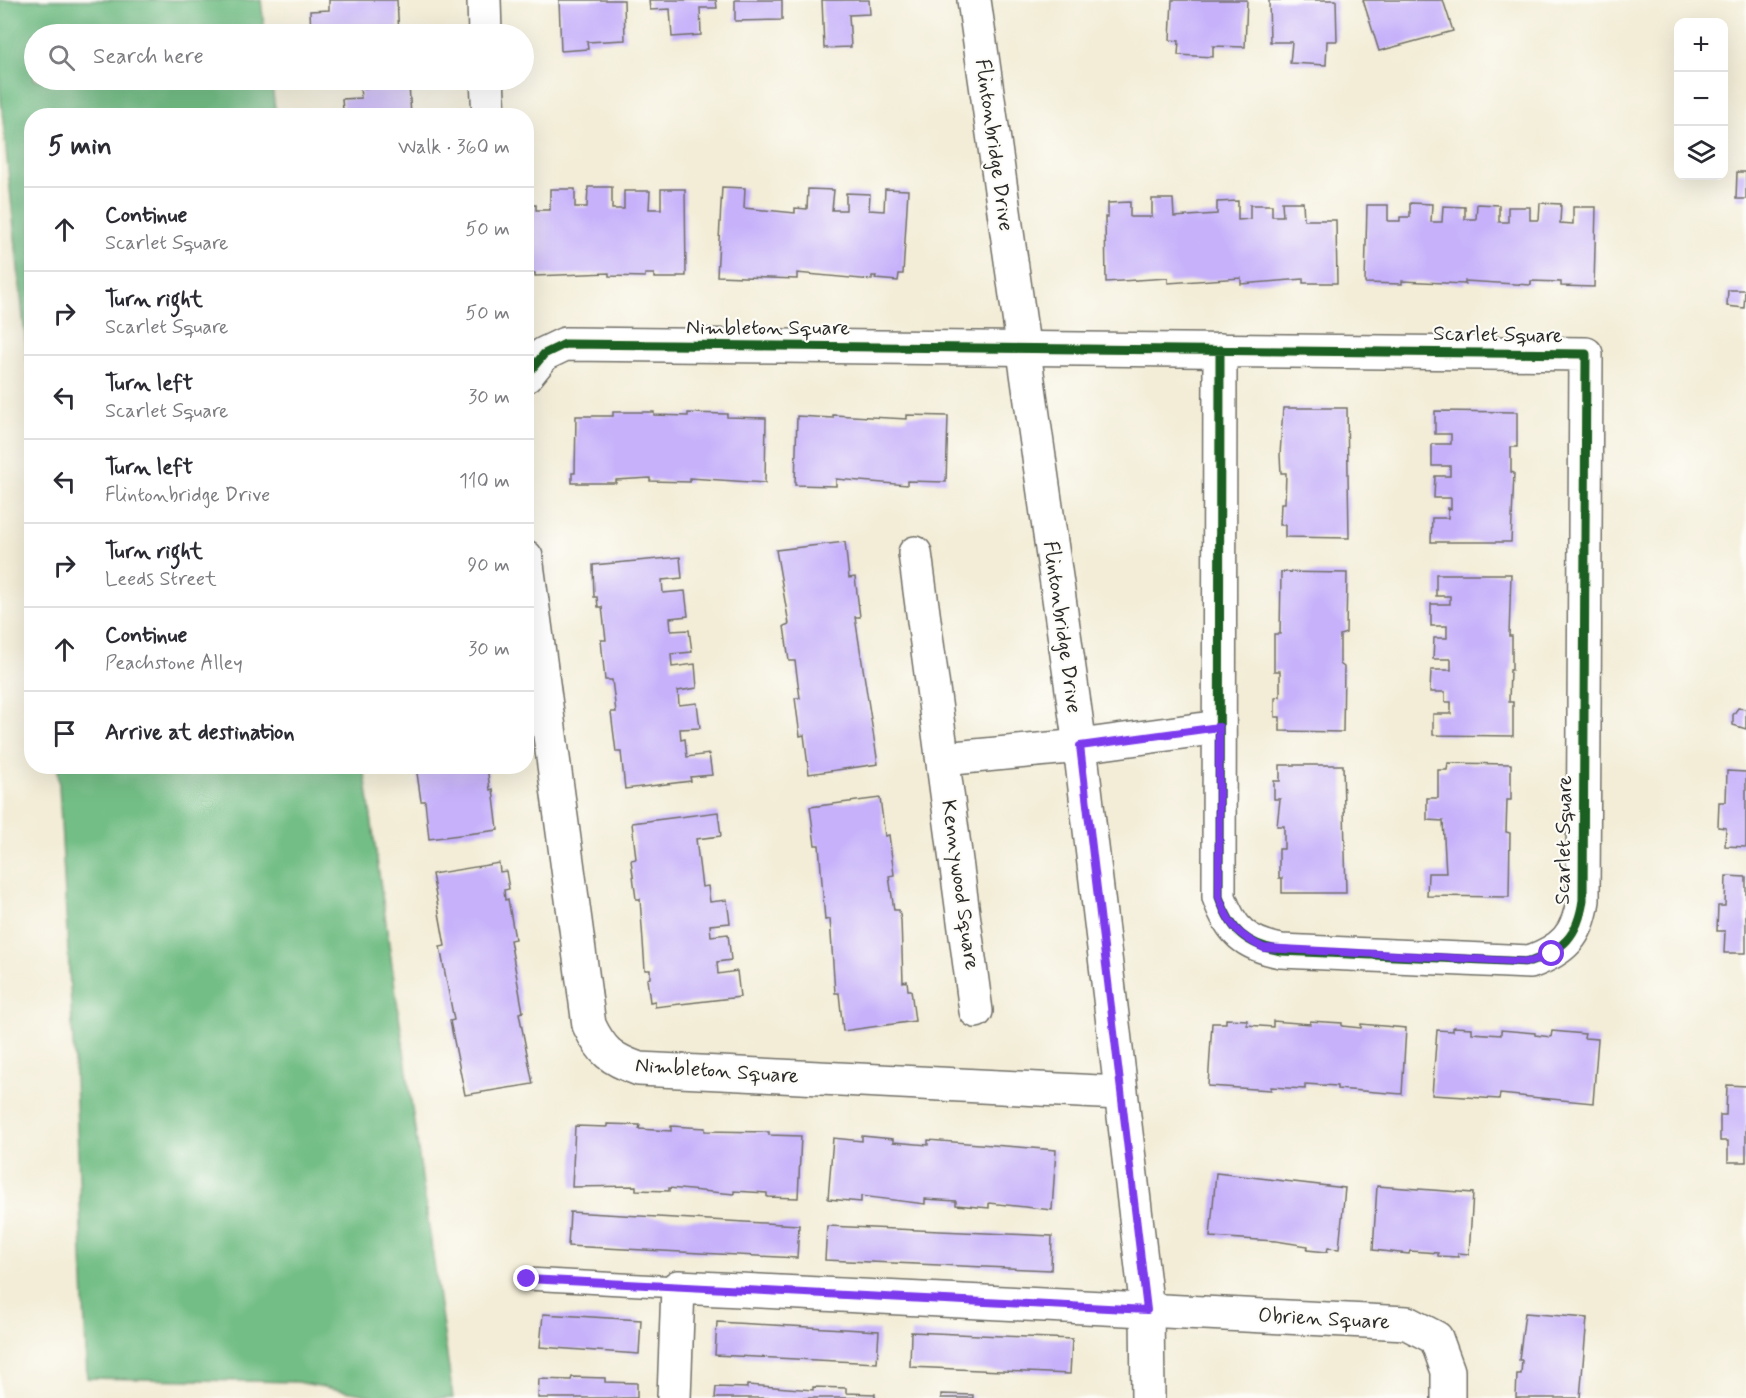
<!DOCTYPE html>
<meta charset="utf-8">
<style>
body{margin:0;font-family:Mynerve,sans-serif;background:#f7f7f7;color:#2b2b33}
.controls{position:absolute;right:18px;top:18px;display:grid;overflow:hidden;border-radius:12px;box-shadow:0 6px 24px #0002}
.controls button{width:54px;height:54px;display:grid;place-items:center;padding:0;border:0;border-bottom:2px solid #e1e1e2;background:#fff;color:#2b2b33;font:30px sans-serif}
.stop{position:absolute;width:18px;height:18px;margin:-14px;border:4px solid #7c3aed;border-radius:50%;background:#fff}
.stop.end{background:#7c3aed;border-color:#fff;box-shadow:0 2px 6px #0008}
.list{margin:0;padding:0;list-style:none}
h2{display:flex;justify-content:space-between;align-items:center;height:78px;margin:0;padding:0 24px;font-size:26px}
h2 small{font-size:20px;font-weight:400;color:#7c7c81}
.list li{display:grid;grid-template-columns:39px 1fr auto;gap:18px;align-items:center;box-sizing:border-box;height:84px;padding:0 24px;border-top:2px solid #e1e1e2}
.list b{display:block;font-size:22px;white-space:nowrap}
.list p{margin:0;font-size:20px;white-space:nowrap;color:#7c7c81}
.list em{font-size:20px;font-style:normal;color:#7c7c81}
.icon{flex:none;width:33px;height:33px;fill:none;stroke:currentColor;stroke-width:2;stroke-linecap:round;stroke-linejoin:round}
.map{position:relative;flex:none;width:1746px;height:1398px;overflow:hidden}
.search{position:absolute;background:#fff;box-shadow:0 6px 24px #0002;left:24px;top:24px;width:510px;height:66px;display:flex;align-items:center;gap:15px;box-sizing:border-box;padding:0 21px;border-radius:33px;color:#7c7c81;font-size:22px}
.panel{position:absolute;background:#fff;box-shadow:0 6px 24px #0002;left:24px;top:108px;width:510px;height:666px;border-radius:24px}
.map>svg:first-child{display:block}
.forest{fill:#73be86;stroke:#4f7458;stroke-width:1.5}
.building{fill:#c6b1fa}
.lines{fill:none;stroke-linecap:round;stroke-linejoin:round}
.service-casing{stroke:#716f67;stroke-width:24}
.minor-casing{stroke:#716f67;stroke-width:36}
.service{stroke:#fff;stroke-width:21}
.minor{stroke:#fff;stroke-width:33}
.cycleway-casing{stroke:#fdfcf7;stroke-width:13}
.cycleway{stroke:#1b5e20;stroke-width:9}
.route{stroke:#7c3aed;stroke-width:8}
.labels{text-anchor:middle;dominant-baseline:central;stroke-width:4.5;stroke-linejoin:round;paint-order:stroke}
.street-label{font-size:21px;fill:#2b2b2b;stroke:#fdfcf7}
</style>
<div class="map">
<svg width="1746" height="1398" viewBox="0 0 1746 1398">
<rect width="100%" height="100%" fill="#fdfcf7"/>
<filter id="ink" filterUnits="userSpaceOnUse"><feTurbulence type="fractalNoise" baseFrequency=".0167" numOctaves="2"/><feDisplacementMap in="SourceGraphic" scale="12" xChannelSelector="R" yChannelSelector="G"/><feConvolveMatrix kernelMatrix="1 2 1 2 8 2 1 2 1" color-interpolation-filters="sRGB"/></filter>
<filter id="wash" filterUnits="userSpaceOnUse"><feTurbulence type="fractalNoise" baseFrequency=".008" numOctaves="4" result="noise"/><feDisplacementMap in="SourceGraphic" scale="24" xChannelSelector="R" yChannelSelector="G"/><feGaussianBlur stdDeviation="1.35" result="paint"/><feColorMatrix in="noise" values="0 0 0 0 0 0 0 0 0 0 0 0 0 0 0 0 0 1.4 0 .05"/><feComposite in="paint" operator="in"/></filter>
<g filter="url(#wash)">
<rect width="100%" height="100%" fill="#f3edd7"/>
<g class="forest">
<polygon points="0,0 261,0 265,34 34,34 34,80 271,80 276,115 32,116 31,395 0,90"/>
<polygon points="58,767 364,767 453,1398 383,1398 297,1382 87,1378 75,1078"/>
</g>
<g id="blocks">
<g class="building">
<polygon points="329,0 397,0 399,34 311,34 310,11 329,10"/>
<polygon points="559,0 624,0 625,40 587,42 588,49 561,51"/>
<polygon points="649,0 716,0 717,8 700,8 701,35 672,37 670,9 650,10"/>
<polygon points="735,0 782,0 782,20 735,21"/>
<polygon points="822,0 869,0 870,14 849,15 851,47 824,48"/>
<polygon points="1172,0 1247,0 1245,47 1213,46 1213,57 1178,55 1179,41 1170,40"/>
<polygon points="1269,0 1336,0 1337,41 1327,41 1326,65 1290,63 1292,42 1270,42"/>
<polygon points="1363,0 1443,0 1453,31 1379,51"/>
<polygon points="409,85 411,116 318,116 318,112 343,111 342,99 361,98 360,88"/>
<polygon points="1737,172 1746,172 1746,199 1736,199"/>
<polygon points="588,187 612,187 612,209 624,209 624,191 650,191 649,209 661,209 661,189 685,189 686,276 677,276 677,278 654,278 654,274 645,274 645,277 609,276 609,273 535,276 535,273 526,272 526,205 536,205 536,210 550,210 550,189 575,189 575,207 587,207"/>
<polygon points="722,187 745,188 744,208 795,213 795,208 807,209 808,189 834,190 832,210 846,210 846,193 870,194 869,210 884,211 885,189 908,190 903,274 899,274 898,281 875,279 876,276 872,276 872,280 797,273 797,279 717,276"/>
<polygon points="1152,199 1173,199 1174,217 1217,214 1217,202 1238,201 1238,220 1250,219 1250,205 1272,205 1272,216 1283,216 1282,202 1303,202 1304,220 1336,220 1337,283 1303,283 1303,279 1241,284 1241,278 1168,283 1168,278 1106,282 1105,217 1108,217 1108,203 1130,202 1130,217 1152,217"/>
<polygon points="1410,203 1432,204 1431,222 1442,222 1443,206 1465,207 1465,219 1476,219 1477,204 1499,205 1499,222 1508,222 1508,207 1530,207 1530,220 1539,220 1540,203 1561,204 1560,223 1573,224 1573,207 1596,207 1594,287 1561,286 1561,282 1531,281 1531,285 1465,281 1465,284 1402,281 1402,284 1365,283 1367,205 1388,205 1388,221 1400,221 1400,217 1410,217"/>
<polygon points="1728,290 1745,290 1744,308 1727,306"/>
<polygon points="1283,408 1347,408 1349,538 1285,537 1285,525 1280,525 1281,503 1285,503 1286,473 1281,473 1280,455"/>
<polygon points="1435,411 1517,412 1517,447 1511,447 1511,472 1514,473 1511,542 1431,542 1432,518 1448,518 1448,508 1451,509 1451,498 1434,498 1435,476 1450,476 1450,466 1432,466 1432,444 1451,444 1451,434 1435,434"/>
<polygon points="613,412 654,412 654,415 688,416 688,413 727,414 727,417 766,418 765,483 690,478 690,482 650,481 650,478 616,480 616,483 572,483 572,473 575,473 576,416 613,416"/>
<polygon points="833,415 907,419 907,415 948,416 946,482 907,481 907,485 836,479 836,486 795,485 797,416 833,418"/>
<polygon points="845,542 849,578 855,577 860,617 855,617 878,764 809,774 804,735 800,736 795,698 800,698 795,661 789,661 784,626 789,624 776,550"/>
<polygon points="680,557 682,578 662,580 663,593 685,591 688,616 670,618 671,631 689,630 692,652 671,654 672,667 695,664 697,688 678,691 679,705 697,703 700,728 680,729 681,740 685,739 687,757 709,754 712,775 690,777 691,781 625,789 621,752 616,752 611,712 616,712 612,680 605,680 601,640 606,640 602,607 598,607 597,597 594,597 593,565"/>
<polygon points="1281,572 1347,573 1346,633 1340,635 1340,664 1344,667 1343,732 1280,731 1280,717 1275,717 1275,698 1280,697 1280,671 1274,671 1274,634 1280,634"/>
<polygon points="1436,574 1511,574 1509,636 1512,636 1512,670 1510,670 1509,702 1513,702 1513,736 1433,735 1433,714 1451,714 1451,702 1445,702 1445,692 1430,692 1431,670 1451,670 1451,659 1433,659 1434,638 1447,638 1447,626 1431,626 1431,604 1450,604 1450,596 1436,596"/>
<polygon points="1738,708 1746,709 1746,729 1733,725 1733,715"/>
<polygon points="1448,763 1511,764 1511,800 1507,800 1506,832 1510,833 1509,897 1427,896 1428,873 1446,873 1443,821 1427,820 1427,798 1438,798 1438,770 1447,770"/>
<polygon points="1280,765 1343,765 1346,893 1282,893 1282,878 1279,878 1279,849 1284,849 1284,826 1277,826 1280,799 1274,799 1274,781 1280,781"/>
<polygon points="416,766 487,766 490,790 493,789 498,830 429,839 425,801 421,801"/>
<polygon points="1727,771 1746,772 1746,847 1725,846 1726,828 1718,827 1719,802 1726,802"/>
<polygon points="880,798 885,836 889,835 894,875 889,876 894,910 899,910 901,920 903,982 907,981 908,990 911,990 915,1021 843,1031 839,993 835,993 830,919 825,920 819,845 815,845 810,807"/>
<polygon points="718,812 721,836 696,839 702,887 708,886 710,902 727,900 730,923 710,925 711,936 728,934 731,960 717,962 718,974 737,971 740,997 655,1007 655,1001 650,1002 647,979 650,978 650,970 645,970 640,899 636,899 631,860 636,859 632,823"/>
<polygon points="499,863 500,872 506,871 509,889 504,890 505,900 508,899 515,939 510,940 523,1012 519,1013 533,1084 465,1095 450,1021 454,1020 440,947 445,946 432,874"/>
<polygon points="1726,876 1746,877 1746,953 1724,953 1725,931 1717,931 1718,906 1725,906"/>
<polygon points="1226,1019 1247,1020 1247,1025 1273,1027 1273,1021 1310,1024 1310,1021 1342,1023 1342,1026 1361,1028 1361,1024 1406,1028 1402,1094 1337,1089 1337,1086 1305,1084 1305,1089 1271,1087 1271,1090 1208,1086 1212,1023 1226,1023"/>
<polygon points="1453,1027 1472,1028 1472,1033 1501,1035 1501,1030 1535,1033 1535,1035 1551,1037 1552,1031 1585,1034 1584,1038 1598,1039 1593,1103 1500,1094 1499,1099 1432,1095 1437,1030 1453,1031"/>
<polygon points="1727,1085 1746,1086 1746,1162 1728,1162 1728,1141 1720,1141 1720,1115 1726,1115"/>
<polygon points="607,1124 640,1125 639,1129 671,1131 671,1126 705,1128 705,1131 769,1132 769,1135 801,1136 798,1198 767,1197 767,1193 734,1191 734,1194 669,1188 669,1191 636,1190 636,1186 572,1187 575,1126 607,1127"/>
<polygon points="862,1136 893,1139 893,1142 928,1145 928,1140 1056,1150 1052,1210 989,1203 989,1208 956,1205 956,1201 925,1199 925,1204 861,1196 861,1202 828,1199 833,1138 862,1141"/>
<polygon points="1216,1173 1345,1188 1339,1249 1328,1248 1327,1252 1307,1250 1308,1246 1276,1241 1210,1237"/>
<polygon points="1377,1186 1473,1193 1469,1254 1458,1253 1458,1257 1438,1256 1438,1253 1410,1251 1409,1254 1373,1250"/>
<polygon points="570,1212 799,1225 797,1258 568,1246"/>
<polygon points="827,1226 1052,1236 1051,1270 825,1260"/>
<polygon points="1525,1313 1587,1318 1580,1398 1516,1398 1517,1374 1521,1374 1522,1360 1519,1360"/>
<polygon points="543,1314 641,1320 639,1354 540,1347"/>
<polygon points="717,1322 879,1331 877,1363 715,1355"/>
<polygon points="911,1332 1072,1339 1070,1374 910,1367"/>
<polygon points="572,1377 605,1378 605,1382 637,1383 637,1398 538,1398 539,1379 571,1380"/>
<polygon points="747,1385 813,1390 813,1387 846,1388 846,1393 875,1394 875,1398 715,1398 716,1387 747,1388"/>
<polygon points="941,1394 973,1395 973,1398 941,1398"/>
</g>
</g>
</g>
<g filter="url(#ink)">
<use href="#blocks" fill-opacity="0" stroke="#716f67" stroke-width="1.5"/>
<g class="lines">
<defs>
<polyline id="service" points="527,1279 678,1287"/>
<g id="minor">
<polyline points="484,0 485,34"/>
<polyline points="974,0 1080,746 1147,1310 1148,1398"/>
<polyline points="487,80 489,116"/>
<path d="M526,376L544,354L565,344L1586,354L1583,900C1578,936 1563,950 1530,962L1281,951C1245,944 1231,931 1219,897L1220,350"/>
<polyline points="915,553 976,1011"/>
<path d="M526,557L589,1025C602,1052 611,1059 639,1069L1120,1093"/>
<polyline points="943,759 1080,746 1219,727"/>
<polyline points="674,1398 678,1287 1407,1323 1436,1338 1448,1371 1448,1398"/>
</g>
</defs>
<use href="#service" class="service-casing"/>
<use href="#minor" class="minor-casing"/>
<use href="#service" class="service"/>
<use href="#minor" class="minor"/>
<defs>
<path id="cycleway" d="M526,376L544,354L565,344L1586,354L1583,900C1578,936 1563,950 1530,962L1281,951C1245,944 1231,931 1219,897L1220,350"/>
</defs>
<use href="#cycleway" class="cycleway-casing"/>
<use href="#cycleway" class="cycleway"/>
</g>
</g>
<g class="lines" filter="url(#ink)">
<path class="route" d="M527,1279L1147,1310L1080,746L1219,727V897C1229,925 1237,935 1264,948L1530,962L1552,954"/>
</g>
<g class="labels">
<g class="street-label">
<text transform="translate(994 145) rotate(82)">Flintonbridge Drive</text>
<text x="768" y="328">Nimbleton Square</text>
<text transform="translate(1498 335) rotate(1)">Scarlet Square</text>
<text transform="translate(1062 627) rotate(82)">Flintonbridge Drive</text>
<text transform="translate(1564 840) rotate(-89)">Scarlet Square</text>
<text transform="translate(960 885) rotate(82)">Kennywood Square</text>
<text transform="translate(717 1071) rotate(4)">Nimbleton Square</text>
<text transform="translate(1324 1319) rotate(3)">Obrien Square</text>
</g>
</g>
</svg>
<div class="controls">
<button>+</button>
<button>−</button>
<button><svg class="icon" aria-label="layers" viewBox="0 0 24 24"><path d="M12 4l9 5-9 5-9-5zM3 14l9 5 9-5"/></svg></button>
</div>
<div class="stop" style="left:1552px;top:954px"></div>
<div class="stop end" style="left:527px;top:1279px"></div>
<div class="search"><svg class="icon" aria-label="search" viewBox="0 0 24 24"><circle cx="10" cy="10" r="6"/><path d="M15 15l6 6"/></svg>Search here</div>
<section class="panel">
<h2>5 min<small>Walk · 360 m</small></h2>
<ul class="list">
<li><svg class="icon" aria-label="ahead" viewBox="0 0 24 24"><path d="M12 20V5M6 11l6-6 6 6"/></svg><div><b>Continue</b><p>Scarlet Square</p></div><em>50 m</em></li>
<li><svg class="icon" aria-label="right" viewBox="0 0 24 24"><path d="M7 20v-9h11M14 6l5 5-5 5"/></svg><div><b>Turn right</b><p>Scarlet Square</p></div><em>50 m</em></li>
<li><svg class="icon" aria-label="left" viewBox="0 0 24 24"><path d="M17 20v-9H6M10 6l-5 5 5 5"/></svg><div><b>Turn left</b><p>Scarlet Square</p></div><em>30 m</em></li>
<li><svg class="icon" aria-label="left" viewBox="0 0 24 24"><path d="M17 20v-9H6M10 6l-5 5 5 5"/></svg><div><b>Turn left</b><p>Flintonbridge Drive</p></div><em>110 m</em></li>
<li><svg class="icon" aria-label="right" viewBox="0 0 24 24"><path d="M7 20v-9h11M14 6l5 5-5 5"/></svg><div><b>Turn right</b><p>Leeds Street</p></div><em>90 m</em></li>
<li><svg class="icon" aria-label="ahead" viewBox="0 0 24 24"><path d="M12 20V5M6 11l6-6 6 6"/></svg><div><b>Continue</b><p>Peachstone Alley</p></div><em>30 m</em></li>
<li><svg class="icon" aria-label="arrive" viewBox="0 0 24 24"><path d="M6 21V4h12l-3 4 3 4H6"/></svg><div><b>Arrive at destination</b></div></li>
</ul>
</section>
</div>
